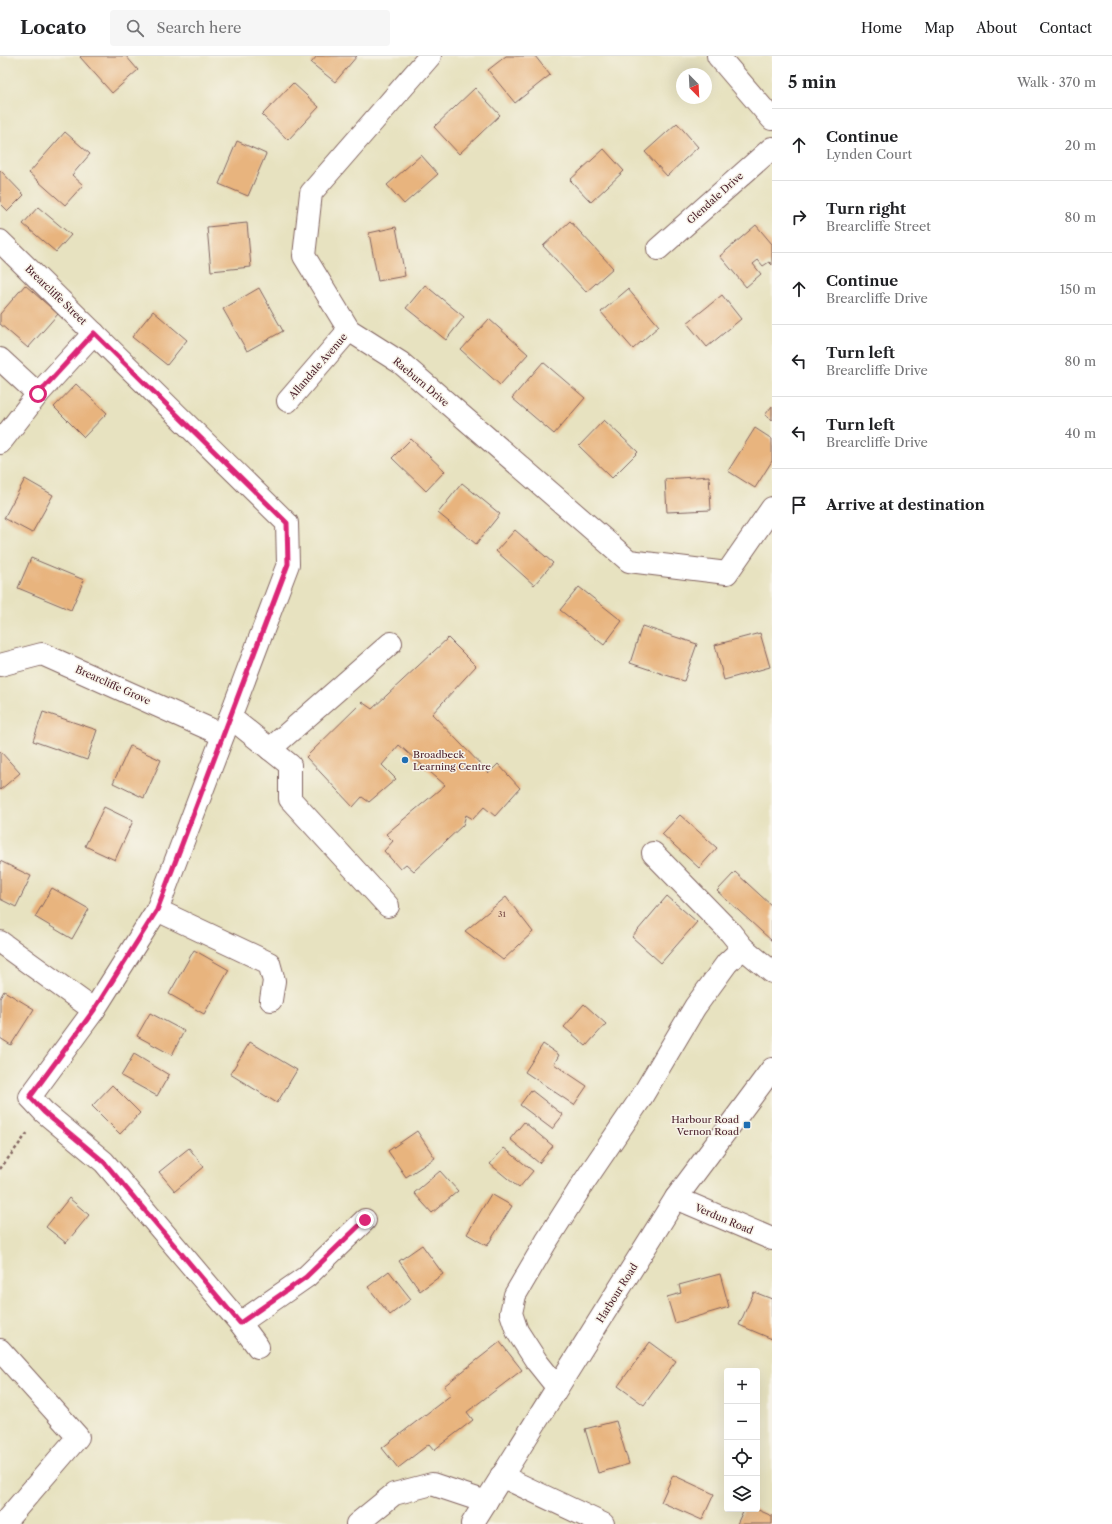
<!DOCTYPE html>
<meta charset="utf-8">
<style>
body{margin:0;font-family:"Libre Caslon Text",serif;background:#f6f6f6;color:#202124}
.controls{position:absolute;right:12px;bottom:12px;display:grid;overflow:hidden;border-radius:4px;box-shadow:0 4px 16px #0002}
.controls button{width:36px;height:36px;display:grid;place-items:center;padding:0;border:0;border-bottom:1px solid #e0e0e0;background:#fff;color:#202124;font:20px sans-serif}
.compass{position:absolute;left:676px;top:12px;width:36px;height:36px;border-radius:50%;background:#fff;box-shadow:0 4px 16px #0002;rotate:156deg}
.stop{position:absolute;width:12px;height:12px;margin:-9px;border:3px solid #db2777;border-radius:50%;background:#fff}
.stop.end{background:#db2777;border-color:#fff;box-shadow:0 1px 4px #0008}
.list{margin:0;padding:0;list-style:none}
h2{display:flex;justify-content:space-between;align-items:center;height:52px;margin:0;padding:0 16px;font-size:17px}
h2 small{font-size:13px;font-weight:400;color:#757577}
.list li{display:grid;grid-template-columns:26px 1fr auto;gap:12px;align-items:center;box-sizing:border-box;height:72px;padding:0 16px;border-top:1px solid #e0e0e0}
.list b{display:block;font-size:15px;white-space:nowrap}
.list p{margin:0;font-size:13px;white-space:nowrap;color:#757577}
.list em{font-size:13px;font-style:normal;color:#757577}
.icon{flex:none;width:22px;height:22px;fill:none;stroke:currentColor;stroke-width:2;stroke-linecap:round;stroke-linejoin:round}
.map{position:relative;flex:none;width:772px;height:1468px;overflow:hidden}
header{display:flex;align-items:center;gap:24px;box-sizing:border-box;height:56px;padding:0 20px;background:#fff;border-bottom:1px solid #e0e0e0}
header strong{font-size:19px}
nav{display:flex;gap:22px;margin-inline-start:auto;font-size:14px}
.search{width:280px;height:36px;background:#f6f6f6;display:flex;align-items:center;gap:10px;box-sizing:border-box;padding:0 14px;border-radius:4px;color:#757577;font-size:15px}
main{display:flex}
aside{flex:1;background:#fff}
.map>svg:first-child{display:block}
.building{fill:#e8b47e}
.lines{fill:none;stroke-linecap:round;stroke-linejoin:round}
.minor-casing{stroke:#81635f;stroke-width:24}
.path{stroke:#81635f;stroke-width:2.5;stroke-dasharray:3 3;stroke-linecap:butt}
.minor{stroke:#fff;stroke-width:22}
.route{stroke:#db2777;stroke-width:5}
.poi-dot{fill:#1f6fb2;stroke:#f7f3e8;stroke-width:1.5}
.labels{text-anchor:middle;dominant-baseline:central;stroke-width:3;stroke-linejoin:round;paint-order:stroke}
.number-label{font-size:8px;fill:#724440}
.street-label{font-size:10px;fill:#4a1f2b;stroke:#f7f3e8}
.poi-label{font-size:10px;fill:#4a1f2b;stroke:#f7f3e8;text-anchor:start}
</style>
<header>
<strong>Locato</strong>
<div class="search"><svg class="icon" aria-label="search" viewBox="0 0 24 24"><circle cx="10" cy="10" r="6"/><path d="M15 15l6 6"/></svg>Search here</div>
<nav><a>Home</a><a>Map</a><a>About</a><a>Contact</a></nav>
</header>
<main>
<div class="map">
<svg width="772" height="1468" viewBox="0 0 772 1468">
<rect width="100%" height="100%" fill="#f7f3e8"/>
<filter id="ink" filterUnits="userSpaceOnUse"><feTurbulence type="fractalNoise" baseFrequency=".025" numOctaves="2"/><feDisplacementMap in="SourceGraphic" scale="8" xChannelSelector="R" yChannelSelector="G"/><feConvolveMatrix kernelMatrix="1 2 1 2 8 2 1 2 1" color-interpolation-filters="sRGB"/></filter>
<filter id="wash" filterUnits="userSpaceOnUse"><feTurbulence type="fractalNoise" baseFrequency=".012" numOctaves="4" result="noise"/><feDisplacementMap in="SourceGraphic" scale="16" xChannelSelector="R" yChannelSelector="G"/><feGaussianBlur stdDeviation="0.9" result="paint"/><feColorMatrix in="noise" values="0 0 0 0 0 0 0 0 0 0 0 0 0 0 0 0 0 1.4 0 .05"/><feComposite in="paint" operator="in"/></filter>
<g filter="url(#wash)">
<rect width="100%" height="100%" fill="#e7e2c0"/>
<g id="blocks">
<g class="building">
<polygon points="81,0 126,0 138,14 112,37 80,1"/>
<polygon points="317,0 357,0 335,26 311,7"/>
<polygon points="506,0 535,0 550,19 515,47 488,14"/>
<polygon points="293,27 319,51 288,84 262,59"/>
<polygon points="475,32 500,59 459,98 434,71"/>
<polygon points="677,67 698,91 667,120 645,96"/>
<polygon points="65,76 90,98 72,119 83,129 65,149 29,117"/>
<polygon points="237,85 266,98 248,140 219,128"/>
<polygon points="604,93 624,115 591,146 570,124"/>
<polygon points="421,99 438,118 404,148 387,129"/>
<polygon points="0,114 24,139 8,155 0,147"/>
<polygon points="38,151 71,179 56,196 23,168"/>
<polygon points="570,165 613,212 586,236 543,190"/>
<polygon points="247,167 251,211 211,215 207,171"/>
<polygon points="756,169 772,188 772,209 769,206 763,210 758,204 753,208 761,218 746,231 720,200"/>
<polygon points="396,171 405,220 378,225 369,177"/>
<polygon points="25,229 58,258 28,292 0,268 0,258"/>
<polygon points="425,229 464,261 446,284 406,252"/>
<polygon points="259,232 283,275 247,295 223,253"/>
<polygon points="628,233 659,270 633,293 601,256"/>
<polygon points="722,239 741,263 707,291 687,267"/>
<polygon points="153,255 187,284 167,309 132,281"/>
<polygon points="489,263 528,298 500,329 461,294"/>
<polygon points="543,306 585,342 554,378 512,342"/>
<polygon points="76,328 107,357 84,381 54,351"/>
<polygon points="772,350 772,364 765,359"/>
<polygon points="604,364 638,396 612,422 579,390"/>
<polygon points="755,372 772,383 772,405 755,432 728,415"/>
<polygon points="411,383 445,415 426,435 392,402"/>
<polygon points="709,420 711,454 667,456 665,423"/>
<polygon points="25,423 53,439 32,477 4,462"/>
<polygon points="462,427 500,458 476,488 438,457"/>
<polygon points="515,474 553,507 534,529 496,495"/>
<polygon points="31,502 84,524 71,554 18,532"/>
<polygon points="579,531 622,565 604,589 560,554"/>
<polygon points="642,570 697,588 684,625 630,607"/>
<polygon points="760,577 770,611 724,624 715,589"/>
<polygon points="448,582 476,610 432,658 489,717 498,708 520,732 495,760 484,751 473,763 466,759 463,769 414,815 406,808 400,813 384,795 393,785 386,778 445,729 399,689 382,709 396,723 369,746 362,741 353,751 306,701 362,646 372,653"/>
<polygon points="43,656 97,674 87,704 33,685"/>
<polygon points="130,690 161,704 144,742 113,727"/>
<polygon points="0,695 20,717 0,734"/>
<polygon points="104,751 133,765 115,804 85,790"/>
<polygon points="680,759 717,792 699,812 662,778"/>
<polygon points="0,805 31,820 16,851 0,843"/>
<polygon points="735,816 772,850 772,885 717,835"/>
<polygon points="52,832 89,853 72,883 35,861"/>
<polygon points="667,840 697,866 661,907 632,881"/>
<polygon points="506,841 533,876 503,904 465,875"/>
<polygon points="194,894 229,914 204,958 169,938"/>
<polygon points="4,935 34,953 11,989 0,982 0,942"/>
<polygon points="584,948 606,968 586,990 564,971"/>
<polygon points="150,957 184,975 172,999 137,980"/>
<polygon points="250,986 297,1014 277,1047 230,1018"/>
<polygon points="543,988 559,999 554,1008 587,1030 574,1049 525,1016"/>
<polygon points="134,998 169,1019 157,1040 121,1020"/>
<polygon points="112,1029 140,1057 120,1078 92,1050"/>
<polygon points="531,1034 563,1059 552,1073 520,1049"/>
<polygon points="524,1066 553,1090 539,1107 510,1083"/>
<polygon points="417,1075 435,1102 406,1121 388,1095"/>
<polygon points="189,1092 204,1111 175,1135 159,1116"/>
<polygon points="504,1092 533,1115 519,1132 490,1108"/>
<polygon points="440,1115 458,1135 432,1157 414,1137"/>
<polygon points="491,1138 512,1150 487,1190 467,1178"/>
<polygon points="69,1142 89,1159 66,1187 46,1171"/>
<polygon points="422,1189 443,1218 420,1235 399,1205"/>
<polygon points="389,1215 411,1243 390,1259 368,1231"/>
<polygon points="720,1218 729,1251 675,1267 667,1241 681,1237 679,1229"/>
<polygon points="754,1236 772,1243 772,1283 739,1269"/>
<polygon points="500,1286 522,1314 467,1356 473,1364 434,1394 429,1388 398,1412 382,1392 451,1339 444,1330"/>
<polygon points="650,1286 676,1305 644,1349 618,1330"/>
<polygon points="616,1365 629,1408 598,1417 585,1373"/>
<polygon points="673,1419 714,1438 702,1464 661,1446"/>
<polygon points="744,1453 756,1453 772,1460 772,1468 737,1468"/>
</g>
</g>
</g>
<g filter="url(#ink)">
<use href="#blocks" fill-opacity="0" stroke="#81635f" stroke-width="1"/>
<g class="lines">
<defs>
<g id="minor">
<polyline points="430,0 311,137 304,200 349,274 401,307 629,505 727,517 772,452"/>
<polyline points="718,0 772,63"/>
<polyline points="0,185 287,467 288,508 157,854 94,954 30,1041 44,1056 104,1106 240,1267 258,1291"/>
<polyline points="658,193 772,92"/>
<polyline points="0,303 38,338"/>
<polyline points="288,345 349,274"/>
<polyline points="0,387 38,338 94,277"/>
<polyline points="0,609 42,598 223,679"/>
<polyline points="230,661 290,709 290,743 388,850"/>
<polyline points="270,693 391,587"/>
<polyline points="653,797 730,876 743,892"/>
<polyline points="157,854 269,907 274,925 271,944"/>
<polyline points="0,886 94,954"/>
<polyline points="676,1142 772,1183"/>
<polyline points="240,1267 306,1221 365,1164"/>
<polyline points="0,1294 78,1381 3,1468"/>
<polyline points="557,1331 537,1306 517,1275 511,1257 515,1239 546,1186 584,1126 641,1042 695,951 727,907 743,892 772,916"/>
<polyline points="501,1420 603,1468"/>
<polyline points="357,1468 394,1438 432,1428 486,1446"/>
<polyline points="472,1468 676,1142 772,1013"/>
</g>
</defs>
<use href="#minor" class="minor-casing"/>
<polyline class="path" points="0,1113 29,1075"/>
<use href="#minor" class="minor"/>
</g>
</g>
<g class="lines" filter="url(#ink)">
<polyline class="route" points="38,338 94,277 287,467 288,508 157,854 94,954 30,1041 44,1056 104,1106 240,1267 306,1221 365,1164"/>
</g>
<g class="poi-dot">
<circle cx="405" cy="704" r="4"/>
<rect x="743" y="1065" width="8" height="8" rx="2"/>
</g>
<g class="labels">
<g class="number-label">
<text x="502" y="858">31</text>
</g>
<g class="street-label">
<text transform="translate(715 142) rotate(-42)">Glendale Drive</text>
<text transform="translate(56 239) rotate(44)">Brearcliffe Street</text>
<text transform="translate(318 310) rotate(-49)">Allandale Avenue</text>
<text transform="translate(421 326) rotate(40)">Raeburn Drive</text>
<text transform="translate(113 629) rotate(24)">Brearcliffe Grove</text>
<text transform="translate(724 1163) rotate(23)">Verdun Road</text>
<text transform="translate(617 1237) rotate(-58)">Harbour Road</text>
</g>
<g class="poi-label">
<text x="413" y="698">Broadbeck<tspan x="413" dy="12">Learning Centre</tspan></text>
<text x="739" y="1063" text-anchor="end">Harbour Road<tspan x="739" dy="12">Vernon Road</tspan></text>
</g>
</g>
</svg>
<div class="controls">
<button>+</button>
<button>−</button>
<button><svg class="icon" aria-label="locate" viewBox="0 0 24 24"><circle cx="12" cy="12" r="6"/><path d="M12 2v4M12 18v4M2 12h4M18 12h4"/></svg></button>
<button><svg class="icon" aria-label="layers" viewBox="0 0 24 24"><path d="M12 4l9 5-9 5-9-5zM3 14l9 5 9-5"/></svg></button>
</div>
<svg class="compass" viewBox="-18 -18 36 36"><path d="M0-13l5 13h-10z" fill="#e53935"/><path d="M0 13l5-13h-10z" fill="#757577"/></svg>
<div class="stop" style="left:38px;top:338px"></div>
<div class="stop end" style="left:365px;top:1164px"></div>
</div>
<aside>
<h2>5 min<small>Walk · 370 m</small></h2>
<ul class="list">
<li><svg class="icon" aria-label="ahead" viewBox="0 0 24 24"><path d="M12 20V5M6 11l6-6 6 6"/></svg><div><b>Continue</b><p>Lynden Court</p></div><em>20 m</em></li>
<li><svg class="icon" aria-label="right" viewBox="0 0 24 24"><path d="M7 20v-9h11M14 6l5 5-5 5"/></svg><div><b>Turn right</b><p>Brearcliffe Street</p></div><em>80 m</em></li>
<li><svg class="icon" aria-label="ahead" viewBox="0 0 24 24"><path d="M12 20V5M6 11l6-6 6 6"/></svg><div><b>Continue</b><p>Brearcliffe Drive</p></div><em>150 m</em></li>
<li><svg class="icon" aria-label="left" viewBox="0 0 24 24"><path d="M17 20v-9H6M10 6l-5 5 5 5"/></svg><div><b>Turn left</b><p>Brearcliffe Drive</p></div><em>80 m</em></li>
<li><svg class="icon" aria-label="left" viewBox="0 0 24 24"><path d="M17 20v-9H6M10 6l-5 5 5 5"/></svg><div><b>Turn left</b><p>Brearcliffe Drive</p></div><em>40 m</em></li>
<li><svg class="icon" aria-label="arrive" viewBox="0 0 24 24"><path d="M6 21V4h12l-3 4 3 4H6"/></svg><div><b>Arrive at destination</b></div></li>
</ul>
</aside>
</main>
